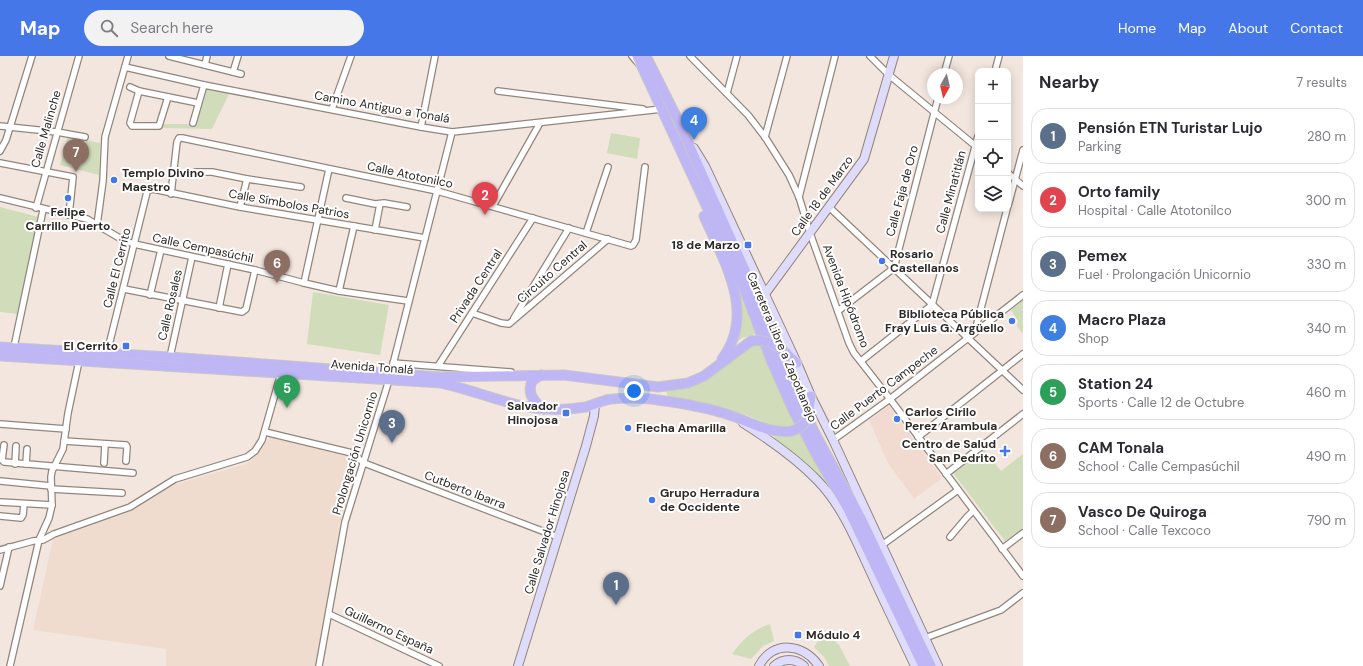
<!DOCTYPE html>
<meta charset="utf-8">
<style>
body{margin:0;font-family:"DM Sans",sans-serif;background:#f2f2f3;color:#2b2b33}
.controls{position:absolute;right:12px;top:12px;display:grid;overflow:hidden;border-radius:8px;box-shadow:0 2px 10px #0003}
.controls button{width:36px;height:36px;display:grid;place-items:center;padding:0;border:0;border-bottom:1px solid #e1e1e2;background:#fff;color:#2b2b33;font:20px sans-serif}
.compass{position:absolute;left:927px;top:12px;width:36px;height:36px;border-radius:50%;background:#fff;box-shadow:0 2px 10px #0003;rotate:188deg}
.you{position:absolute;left:634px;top:335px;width:14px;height:14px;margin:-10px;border:3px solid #fff;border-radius:50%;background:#1a73e8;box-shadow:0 0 0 6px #1a73e833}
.badge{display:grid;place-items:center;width:26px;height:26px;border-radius:50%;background:#4577e8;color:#fff;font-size:13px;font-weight:700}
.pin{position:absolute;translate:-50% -33px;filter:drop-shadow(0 1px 2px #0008)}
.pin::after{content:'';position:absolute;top:21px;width:14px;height:12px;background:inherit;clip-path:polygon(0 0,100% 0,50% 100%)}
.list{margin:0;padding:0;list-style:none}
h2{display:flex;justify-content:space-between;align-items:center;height:52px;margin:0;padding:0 16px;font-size:17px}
h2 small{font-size:13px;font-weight:400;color:#7c7c81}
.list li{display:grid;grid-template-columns:26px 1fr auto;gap:12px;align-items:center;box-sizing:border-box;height:56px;margin:0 8px 8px;padding:0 8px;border:1px solid #e1e1e2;border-radius:16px}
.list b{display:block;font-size:15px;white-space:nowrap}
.list p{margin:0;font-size:13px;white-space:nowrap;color:#7c7c81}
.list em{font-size:13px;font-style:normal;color:#7c7c81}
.icon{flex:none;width:22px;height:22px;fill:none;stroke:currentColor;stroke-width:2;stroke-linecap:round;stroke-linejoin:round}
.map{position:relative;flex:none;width:1023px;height:610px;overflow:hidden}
header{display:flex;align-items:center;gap:24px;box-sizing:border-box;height:56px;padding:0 20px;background:#4577e8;color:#fff}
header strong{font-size:19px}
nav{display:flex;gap:22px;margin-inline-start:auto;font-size:14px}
.search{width:280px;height:36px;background:#f2f2f3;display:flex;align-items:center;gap:10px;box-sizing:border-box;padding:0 14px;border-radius:22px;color:#7c7c81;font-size:15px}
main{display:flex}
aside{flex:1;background:#fff}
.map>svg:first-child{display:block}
.built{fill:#efdccf}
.education{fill:#f1dacf}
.green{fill:#d0dcba}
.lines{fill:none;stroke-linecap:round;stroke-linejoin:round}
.street-casing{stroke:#91867e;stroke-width:8}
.secondary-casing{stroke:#91867e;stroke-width:10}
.primary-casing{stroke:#c9c7c7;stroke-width:11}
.street{stroke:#fff;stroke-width:5.5}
.secondary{stroke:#dfdbfa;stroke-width:8}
.primary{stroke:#bfb6f5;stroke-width:9}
.primary-bridge-casing{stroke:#c9c7c7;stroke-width:11;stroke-linecap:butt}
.primary-bridge{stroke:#bfb6f5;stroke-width:9}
.poi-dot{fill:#4577e8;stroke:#fff;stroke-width:1.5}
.labels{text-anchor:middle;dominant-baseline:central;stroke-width:4;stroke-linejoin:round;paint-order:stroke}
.street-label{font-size:12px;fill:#2e2926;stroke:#fff}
.poi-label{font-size:12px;font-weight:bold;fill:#2e2926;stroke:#fff;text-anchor:start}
</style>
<header>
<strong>Map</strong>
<div class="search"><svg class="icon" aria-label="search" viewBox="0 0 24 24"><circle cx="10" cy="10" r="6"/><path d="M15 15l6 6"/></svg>Search here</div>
<nav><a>Home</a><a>Map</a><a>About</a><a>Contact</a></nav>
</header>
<main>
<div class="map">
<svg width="1023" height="610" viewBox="0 0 1023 610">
<rect width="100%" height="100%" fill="#f3e6df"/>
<polygon class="built" points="270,381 348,401 350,401 352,405 349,408 355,422 340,466 316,610 166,610 166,593 33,574 53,483 131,455 169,430 246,408 254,402"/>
<polygon class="education" points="889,350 942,422 914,443 888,407 869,364"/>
<g class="green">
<polygon points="205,33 229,38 212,73 161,72 162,68 193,68"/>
<polygon points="611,77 640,82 637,103 607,97"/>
<polygon points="68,80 100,87 99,119 60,109"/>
<polygon points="0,151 38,161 18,258 0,256"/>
<polygon points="313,236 389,249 380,299 307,288"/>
<polygon points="740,236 756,278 742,282 734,288 738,237"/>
<polygon points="1023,244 1023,278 1017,270 1018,265 1011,254"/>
<path d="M759,287L795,368L785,371L770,369L746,359L719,351L668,341L666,335C682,331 699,328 713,319C728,309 741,293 759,287Z"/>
<polygon points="799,377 830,430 827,432 804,407 772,381 792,380"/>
<polygon points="984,393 1001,415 1023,398 1023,472 1005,485 953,417"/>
<path d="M770,568L774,585L763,590L751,603L732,598C743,583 753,574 770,568Z"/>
<polygon points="825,575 839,589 850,610 829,610 824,601 814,591"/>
</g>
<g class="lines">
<defs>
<g id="street">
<polyline points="169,0 241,18"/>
<polyline points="632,0 639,8"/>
<polyline points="690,0 748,59 765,81 789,119 799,141 810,177 849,287 854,297 890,343 1023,520"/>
<polyline points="870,0 889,19 978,92"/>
<polyline points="205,9 207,0"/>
<polyline points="125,11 204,29 421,71 452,76 662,53"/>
<polyline points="995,15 999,0"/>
<polyline points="233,16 238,0"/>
<polyline points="944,18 949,0"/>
<polyline points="130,31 139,35 198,47"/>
<polyline points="139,35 130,67 132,70 159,70 168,41"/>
<polyline points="498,35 643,53"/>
<polyline points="727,37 737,0"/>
<polyline points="332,53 351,0"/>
<polyline points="193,67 204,29"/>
<polyline points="0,70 57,76 85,81"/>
<polyline points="421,71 435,0"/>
<polyline points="765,81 787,0"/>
<polyline points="0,95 6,84 32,0"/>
<polyline points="0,107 73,121 69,159"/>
<polyline points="196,116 212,116 247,123 301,131"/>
<polyline points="1008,117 1023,130"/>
<polyline points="171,138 177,86 179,82 182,82 437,135 631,190 633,189 636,184 645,111"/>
<polyline points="799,141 835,0"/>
<polyline points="0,142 87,163 123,184 134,188 255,214 304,227 339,235 408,245"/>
<polyline points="346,142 375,148 384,147 407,151"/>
<polyline points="493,150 540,67"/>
<polyline points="1008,150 1023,94"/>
<polyline points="240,151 247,123"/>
<polyline points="829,151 1023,334"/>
<polyline points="36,152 79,0"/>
<polyline points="97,169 103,125 105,81 128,0"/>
<polyline points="375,174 380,148"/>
<polyline points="586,177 608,111"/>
<polyline points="304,227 329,113"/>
<polyline points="124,233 242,256 246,253 255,214"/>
<polyline points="339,235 354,170"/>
<polyline points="150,239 161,194"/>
<polyline points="219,252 228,208"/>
<polyline points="838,255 894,212 938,42"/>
<polyline points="472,257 501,267 509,268 608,183"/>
<polyline points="514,262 569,172"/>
<polyline points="975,275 1007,153"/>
<polyline points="14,291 43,154"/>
<polyline points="107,297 147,136 149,134 153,133 240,151 425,182"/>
<polyline points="170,301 192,201"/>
<polyline points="861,305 932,249 978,80"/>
<polyline points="393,307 511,316"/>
<polyline points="438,310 533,162"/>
<polyline points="0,368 66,373"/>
<polyline points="265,376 352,397 364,407 558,481"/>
<polyline points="918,381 1023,298"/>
<polyline points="833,384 890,343 1023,239"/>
<polyline points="64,385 126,389 127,391 126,405"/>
<polyline points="4,389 2,404 4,406 133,417"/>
<polyline points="104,407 105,388"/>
<polyline points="15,408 16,390"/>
<polyline points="26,408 27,393"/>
<polyline points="946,418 1023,358"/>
<polyline points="0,425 51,430"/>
<polyline points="51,433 122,437"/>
<polyline points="0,446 52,449"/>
<polyline points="0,460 21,462 23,459 24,448"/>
<polyline points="950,481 967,461 973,455"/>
<polyline points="882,489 958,434"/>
<polyline points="1002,493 1023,477"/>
<polyline points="0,494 33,485 43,484 54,478 130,451 175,423 247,401 255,395 262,384 281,317"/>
<polyline points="0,530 9,491"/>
<polyline points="329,558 439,610"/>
<polyline points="925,582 1001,554 1023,537"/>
<polyline points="10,610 39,484 49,462 52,449 51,421 52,415 63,393 68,357 79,305"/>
<polyline points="319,610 345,466 389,324 452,76"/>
</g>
<g id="secondary">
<polyline points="694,92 705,110 797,307 811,340 833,384 938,610"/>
<polyline points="765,238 864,103 894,0"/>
<path d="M743,367C770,384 796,402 818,425C843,451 857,487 872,519C886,550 901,580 915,610"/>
<polyline points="518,610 586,390 594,360 595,348"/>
<path d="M759,610C773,584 803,587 819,610"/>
<path d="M774,610C783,602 795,602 804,610"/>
</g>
<g id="primary">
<polyline points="637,0 742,227 771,304 793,354 817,400 848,453 923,610"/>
<polyline points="646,0 678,64 749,223 788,323 818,383 861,462 931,610"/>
<path d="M704,160C723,204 757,257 722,303"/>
<polyline points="0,291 170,301 440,321 564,319 658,331 688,327 704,320 751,285"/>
<polyline points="787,298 797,307"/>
<path d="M0,300L441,327C475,334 513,352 547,353C560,354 573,353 586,351C593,349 599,346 606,344C620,341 637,342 651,343C675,346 700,350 723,357C746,363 768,379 792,375"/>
<path d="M541,319L532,325C527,337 533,346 544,353"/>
<polyline points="809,353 811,340"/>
</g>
</defs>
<use href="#street" class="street-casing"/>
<use href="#secondary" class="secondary-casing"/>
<use href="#primary" class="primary-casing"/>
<use href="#street" class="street"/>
<use href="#secondary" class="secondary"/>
<use href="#primary" class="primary"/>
<defs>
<g id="primary-bridge">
<path d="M751,285C767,283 775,288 787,298"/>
<path d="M792,375C803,371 808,365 809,353"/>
</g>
</defs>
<use href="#primary-bridge" class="primary-bridge-casing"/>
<use href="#primary-bridge" class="primary-bridge"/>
</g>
<g class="poi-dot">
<circle cx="114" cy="124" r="4"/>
<circle cx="68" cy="142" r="4"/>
<rect x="744" y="185" width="8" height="8" rx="2"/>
<circle cx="882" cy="205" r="4"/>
<circle cx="1012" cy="265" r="4"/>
<rect x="122" y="286" width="8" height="8" rx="2"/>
<rect x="562" y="353" width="8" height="8" rx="2"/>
<circle cx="897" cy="363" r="4"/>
<circle cx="628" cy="372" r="4"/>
<path d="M1003 389h4v4h4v4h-4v4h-4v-4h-4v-4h4z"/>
<circle cx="652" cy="444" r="4"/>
<rect x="794" y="575" width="8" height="8" rx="2"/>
</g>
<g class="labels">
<g class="street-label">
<text transform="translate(382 51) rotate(10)">Camino Antiguo a Tonalá</text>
<text transform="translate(46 73) rotate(-74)">Calle Malinche</text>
<text transform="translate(410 119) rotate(12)">Calle Atotonilco</text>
<text transform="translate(902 135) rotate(-75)">Calle Faja de Oro</text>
<text transform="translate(951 136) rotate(-75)">Calle Minatitlán</text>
<text transform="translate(822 140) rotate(-54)">Calle 18 de Marzo</text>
<text transform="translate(289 148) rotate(10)">Calle Símbolos Patrios</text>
<text transform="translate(203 192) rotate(12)">Calle Cempasúchil</text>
<text transform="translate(117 212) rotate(-76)">Calle El Cerrito</text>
<text transform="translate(552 216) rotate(-41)">Circuito Central</text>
<text transform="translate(476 230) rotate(-57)">Privada Central</text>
<text transform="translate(846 240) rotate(69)">Avenida Hipódromo</text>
<text transform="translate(170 249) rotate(-77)">Calle Rosales</text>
<text transform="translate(782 291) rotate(67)">Carretera Libre a Zapotlanejo</text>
<text transform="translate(372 311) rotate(4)">Avenida Tonalá</text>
<text transform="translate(884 332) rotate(-37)">Calle Puerto Campeche</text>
<text transform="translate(355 397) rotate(-73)">Prolongación Unicornio</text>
<text transform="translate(465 434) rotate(21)">Cutberto Ibarra</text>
<text transform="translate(547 476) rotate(-73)">Calle Salvador Hinojosa</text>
<text transform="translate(389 574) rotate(25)">Guillermo España</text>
</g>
<g class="poi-label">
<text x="122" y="117">Templo Divino<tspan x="122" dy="14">Maestro</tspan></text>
<text x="68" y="156" text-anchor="middle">Felipe<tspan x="68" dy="14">Carrillo Puerto</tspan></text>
<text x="740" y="189" text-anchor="end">18 de Marzo</text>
<text x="890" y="198">Rosario<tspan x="890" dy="14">Castellanos</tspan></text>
<text x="1004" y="258" text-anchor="end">Biblioteca Pública<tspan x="1004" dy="14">Fray Luis G. Argüello</tspan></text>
<text x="118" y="290" text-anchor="end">El Cerrito</text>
<text x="558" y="350" text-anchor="end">Salvador<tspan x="558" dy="14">Hinojosa</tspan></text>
<text x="905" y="356">Carlos Cirilo<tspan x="905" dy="14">Perez Arambula</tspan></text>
<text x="636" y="372">Flecha Amarilla</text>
<text x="996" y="388" text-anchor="end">Centro de Salud<tspan x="996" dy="14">San Pedrito</tspan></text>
<text x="660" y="437">Grupo Herradura<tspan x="660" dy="14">de Occidente</tspan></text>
<text x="806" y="579">Módulo 4</text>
</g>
</g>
</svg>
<div class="controls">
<button>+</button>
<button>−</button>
<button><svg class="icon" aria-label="locate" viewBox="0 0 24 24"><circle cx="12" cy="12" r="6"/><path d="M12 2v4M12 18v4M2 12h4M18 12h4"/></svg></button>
<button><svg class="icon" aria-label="layers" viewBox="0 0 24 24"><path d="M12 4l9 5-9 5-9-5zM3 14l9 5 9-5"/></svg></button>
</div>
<svg class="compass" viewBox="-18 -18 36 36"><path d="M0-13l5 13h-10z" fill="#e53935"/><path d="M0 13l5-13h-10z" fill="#7c7c81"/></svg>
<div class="you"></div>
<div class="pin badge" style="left:616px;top:549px;background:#5c6f8a">1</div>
<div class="pin badge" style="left:485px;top:159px;background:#e0444e">2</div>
<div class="pin badge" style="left:392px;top:387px;background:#5c6f8a">3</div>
<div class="pin badge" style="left:694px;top:84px;background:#3f7fe0">4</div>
<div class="pin badge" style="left:287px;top:352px;background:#2e9e5b">5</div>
<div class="pin badge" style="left:277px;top:227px;background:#8d6e63">6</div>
<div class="pin badge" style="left:76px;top:116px;background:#8d6e63">7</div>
</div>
<aside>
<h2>Nearby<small>7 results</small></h2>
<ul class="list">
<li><span class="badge" style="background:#5c6f8a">1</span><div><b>Pensión ETN Turistar Lujo</b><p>Parking</p></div><em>280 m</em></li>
<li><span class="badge" style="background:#e0444e">2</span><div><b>Orto family</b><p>Hospital · Calle Atotonilco</p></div><em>300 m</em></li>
<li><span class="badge" style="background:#5c6f8a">3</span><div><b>Pemex</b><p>Fuel · Prolongación Unicornio</p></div><em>330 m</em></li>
<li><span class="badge" style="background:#3f7fe0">4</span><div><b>Macro Plaza</b><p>Shop</p></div><em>340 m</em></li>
<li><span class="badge" style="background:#2e9e5b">5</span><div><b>Station 24</b><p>Sports · Calle 12 de Octubre</p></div><em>460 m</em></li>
<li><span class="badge" style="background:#8d6e63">6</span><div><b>CAM Tonala</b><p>School · Calle Cempasúchil</p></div><em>490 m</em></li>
<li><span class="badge" style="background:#8d6e63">7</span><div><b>Vasco De Quiroga</b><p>School · Calle Texcoco</p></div><em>790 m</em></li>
</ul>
</aside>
</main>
